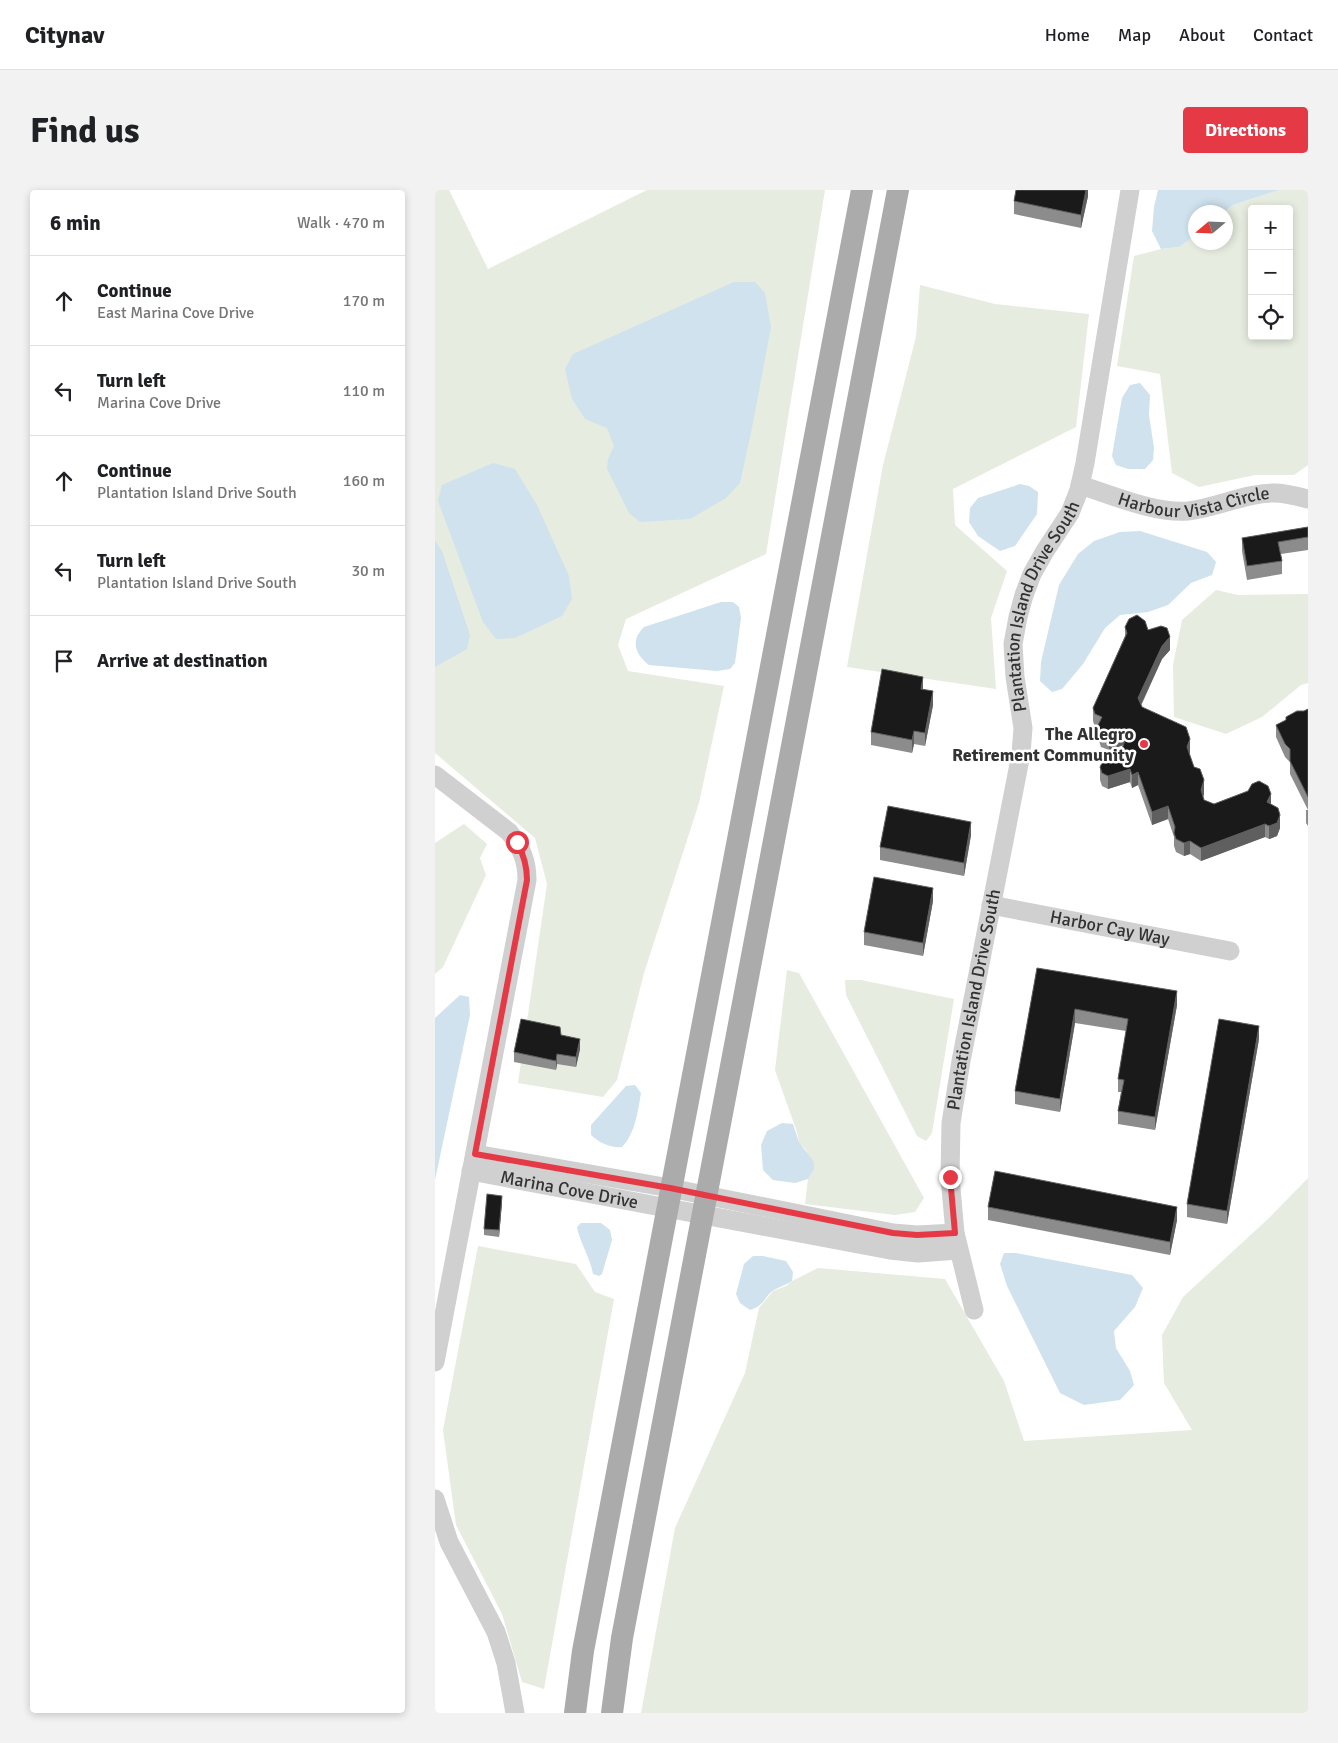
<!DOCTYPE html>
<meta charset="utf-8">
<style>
body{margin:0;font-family:Signika,sans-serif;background:#f2f2f2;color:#202124}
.controls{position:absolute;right:15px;top:15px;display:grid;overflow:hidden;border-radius:5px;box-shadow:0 2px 8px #0003}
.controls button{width:45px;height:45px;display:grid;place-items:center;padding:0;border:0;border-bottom:1px solid #e0e0e0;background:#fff;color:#202124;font:25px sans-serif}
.compass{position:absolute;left:753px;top:15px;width:45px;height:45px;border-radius:50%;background:#fff;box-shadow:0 2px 8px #0003;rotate:251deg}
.stop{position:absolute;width:15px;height:15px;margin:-11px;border:4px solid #e63946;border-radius:50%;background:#fff}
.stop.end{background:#e63946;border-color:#fff;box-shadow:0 1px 5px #0008}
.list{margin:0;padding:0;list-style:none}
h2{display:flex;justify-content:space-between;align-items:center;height:65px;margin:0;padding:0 20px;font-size:21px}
h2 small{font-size:16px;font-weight:400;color:#757577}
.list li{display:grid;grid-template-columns:32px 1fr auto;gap:15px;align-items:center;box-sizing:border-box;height:90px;padding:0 20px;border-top:1px solid #e0e0e0}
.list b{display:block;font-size:19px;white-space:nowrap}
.list p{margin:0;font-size:16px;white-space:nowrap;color:#757577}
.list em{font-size:16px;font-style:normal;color:#757577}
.icon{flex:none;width:28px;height:28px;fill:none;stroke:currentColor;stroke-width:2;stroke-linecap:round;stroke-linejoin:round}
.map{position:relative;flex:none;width:873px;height:1523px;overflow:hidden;border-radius:5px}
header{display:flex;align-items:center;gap:30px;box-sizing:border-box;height:70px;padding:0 25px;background:#fff;border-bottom:1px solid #e0e0e0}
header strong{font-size:24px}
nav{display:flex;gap:28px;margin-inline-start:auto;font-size:18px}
.intro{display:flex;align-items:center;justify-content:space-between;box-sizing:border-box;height:120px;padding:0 30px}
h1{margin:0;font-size:35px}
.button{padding:12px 22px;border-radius:5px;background:#e63946;color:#fff;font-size:18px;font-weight:700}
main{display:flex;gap:30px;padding:0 30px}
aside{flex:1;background:#fff;border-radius:5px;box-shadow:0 2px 8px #0003}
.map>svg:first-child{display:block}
.green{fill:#e6ecdf;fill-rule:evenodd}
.water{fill:#cfe2ee}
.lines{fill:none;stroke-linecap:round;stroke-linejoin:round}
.minor{stroke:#d0d0d0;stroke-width:19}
.major{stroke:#ababab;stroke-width:22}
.wall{fill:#8c8c8c}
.shaded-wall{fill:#5f5f5f}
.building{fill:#1a1a1a;stroke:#5f5f5f}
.route{stroke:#e63946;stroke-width:6}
.poi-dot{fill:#e63946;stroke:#fff;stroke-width:2}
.labels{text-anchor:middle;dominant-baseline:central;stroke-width:5;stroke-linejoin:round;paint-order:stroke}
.street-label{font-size:18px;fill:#333;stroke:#fff}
.poi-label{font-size:18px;font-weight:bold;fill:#333;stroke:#fff;text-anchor:end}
</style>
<header>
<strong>Citynav</strong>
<nav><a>Home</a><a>Map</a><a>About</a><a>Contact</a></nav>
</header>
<div class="intro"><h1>Find us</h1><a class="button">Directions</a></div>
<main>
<aside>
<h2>6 min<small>Walk · 470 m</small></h2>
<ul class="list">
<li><svg class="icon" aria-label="ahead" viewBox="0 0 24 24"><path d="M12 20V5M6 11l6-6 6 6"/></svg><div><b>Continue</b><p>East Marina Cove Drive</p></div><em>170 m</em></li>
<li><svg class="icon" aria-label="left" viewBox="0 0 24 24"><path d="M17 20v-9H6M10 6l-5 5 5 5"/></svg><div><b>Turn left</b><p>Marina Cove Drive</p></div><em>110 m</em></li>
<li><svg class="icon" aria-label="ahead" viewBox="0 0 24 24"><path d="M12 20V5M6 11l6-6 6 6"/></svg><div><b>Continue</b><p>Plantation Island Drive South</p></div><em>160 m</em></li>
<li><svg class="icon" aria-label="left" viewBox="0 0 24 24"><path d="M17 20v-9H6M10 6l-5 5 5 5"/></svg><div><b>Turn left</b><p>Plantation Island Drive South</p></div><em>30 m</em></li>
<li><svg class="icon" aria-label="arrive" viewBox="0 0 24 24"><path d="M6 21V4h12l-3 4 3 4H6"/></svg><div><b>Arrive at destination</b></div></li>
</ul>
</aside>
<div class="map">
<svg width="873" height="1523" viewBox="0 0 873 1523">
<rect width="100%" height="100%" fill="#fff"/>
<g class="green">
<polygon points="0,0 14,0 53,79 212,0 390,0 331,364 191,429 183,455 193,481 289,496 264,613 209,783 182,890 168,907 83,893 112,694 100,648 0,563"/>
<path d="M844,0H873V275L859,285H820L764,297L737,283L725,184L682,176L699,66L726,59L744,57L760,46L761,52H791V22H789L798,15ZM817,19H854V146H817Z"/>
<polygon points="485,95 560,114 654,124 641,237 518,299 520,335 572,381 556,428 561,499 412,477 448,275 481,147"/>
<polygon points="781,400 803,405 873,404 873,493 866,495 827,527 791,544 739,527 738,475 747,430"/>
<polygon points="29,634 52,654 45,668 51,685 8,777 0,784 0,653"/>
<polygon points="352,780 364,783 489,1008 480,1022 460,1025 370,1014 373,989 379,980 371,960 364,952 362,942 340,880"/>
<polygon points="410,790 426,790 519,809 497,943 491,951 482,946 411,805"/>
<polygon points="873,988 873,1523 206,1523 240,1338 310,1183 324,1118 338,1101 351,1096 357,1091 383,1078 510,1089 569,1191 589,1251 757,1240 729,1193 727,1145 748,1107 833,1029"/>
<polygon points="43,1056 141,1074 160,1102 179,1109 109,1499 87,1492 67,1424 21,1335 8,1240"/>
</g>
<g class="water">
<polygon points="723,0 844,0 798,15 789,22 761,22 760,46 744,57 726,59 717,41 719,17"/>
<polygon points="299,92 320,92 330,103 336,137 317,238 305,293 291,308 255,329 205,332 194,323 172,279 173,269 179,256 172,238 150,229 137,209 130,179 138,164"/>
<polygon points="705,193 715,205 714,225 719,258 718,270 710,279 693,279 681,275 677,266 680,248 687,208 695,195"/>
<polygon points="58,273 80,279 102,315 134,386 137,409 127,426 80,448 61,449 48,432 3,311 7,295"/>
<polygon points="585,294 594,296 603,302 602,324 580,356 565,361 543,346 534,332 535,318 543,308"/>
<polygon points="705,341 772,362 781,372 777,385 756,393 733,415 713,422 685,425 670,438 648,474 627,499 617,502 605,491 606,472 624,395 643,364 659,351 685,342"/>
<polygon points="0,351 7,361 35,445 32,459 0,477"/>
<path d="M286,412H298L304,417L306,428L300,473L295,479L282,481L214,475C200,464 195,451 209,437Z"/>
<polygon points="25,805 34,807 35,825 0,990 0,828"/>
<path d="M200,895L206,903C203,921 200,944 187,957C176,958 164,953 156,945V935L191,896Z"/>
<polygon points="347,933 358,934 364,952 379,972 379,980 373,989 360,993 338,990 328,980 326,955 332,941"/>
<path d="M146,1033H166L175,1040L177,1050L167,1084L164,1086L158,1084C155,1067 145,1053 142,1037Z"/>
<polygon points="569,1063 581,1063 697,1085 708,1098 700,1117 679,1141 681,1158 695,1181 699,1195 685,1210 649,1215 625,1203 572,1096 565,1074"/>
<path d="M318,1066H328L351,1071L358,1082L357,1091C351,1095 346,1096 339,1100C329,1106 331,1115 315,1120L305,1113L301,1104L309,1074Z"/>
</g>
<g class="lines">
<g class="minor">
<path id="s1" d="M645,295C677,305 720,324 753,321C782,318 810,303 839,303C851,303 862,306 873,309"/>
<path d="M0,585L74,642C86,657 92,670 92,690L0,1172"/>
<path id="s2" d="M556,715L795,761"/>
<polyline points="40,964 235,998 458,1043 482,1045 520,1043"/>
<path id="s3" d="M36,981L455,1060L483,1063L523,1060"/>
<path id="s4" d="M539,1120L520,1043L515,987L516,933L526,871L586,564L588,538L580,487L578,454L583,427L589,405L597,384L610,361L635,323L644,300L650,273L695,0"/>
<polyline points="0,1309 14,1352 61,1442 71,1473 80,1523"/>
</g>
<g class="major">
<polyline points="140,1523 148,1461 427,0"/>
<polyline points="177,1523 187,1448 463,0"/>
</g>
</g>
<g class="wall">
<polygon points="653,0 653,6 646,38 579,24 579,11"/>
<polygon points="873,337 873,360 846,364 847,371 847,384 812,390 807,361 807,348"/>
<polygon points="690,437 713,440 735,460 727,469 706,516 707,517 755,562 754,564 769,604 768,607 769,610 779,614 836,614 845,638 842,646 834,649 830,647 766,671 755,664 749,666 741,662 739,656 739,647 733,629 717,635 703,595 697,598 695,592 673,599 667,596 665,590 665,577 685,564 689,555 674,560 666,557 663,548 663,538 660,537 658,531 658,518 690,446"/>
<polygon points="488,500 498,515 490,556 479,554 477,563 436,555 436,542"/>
<polygon points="873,519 873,636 871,633 871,620 873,620 855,584 855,572 850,567 841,547 841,535"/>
<polygon points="536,645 529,686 445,670 445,657"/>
<polygon points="498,711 488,766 429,755 429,742"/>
<polygon points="602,778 742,815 720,940 683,934 683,921 686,902 683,902 683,889 691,841 640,833 625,922 580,914 580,901"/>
<polygon points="126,845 145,859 141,877 122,874 121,880 79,872 79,862"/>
<polygon points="824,849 792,1034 752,1027 752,1014"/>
<polygon points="67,1012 64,1047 49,1045 49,1039"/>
<polygon points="553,1017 742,1030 735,1065 553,1030"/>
</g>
<g class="shaded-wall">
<polygon points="651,0 653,0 653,6 646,38 646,25"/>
<polygon points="735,447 735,460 727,469 703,521 703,508 727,456"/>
<polygon points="488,487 488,500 486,499"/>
<polygon points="498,501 498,515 490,556 490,543"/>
<polygon points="694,540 694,553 674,560 674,547"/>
<polygon points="479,541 479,554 477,563 477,550"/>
<polygon points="755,549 755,562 752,570 752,557"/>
<polygon points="695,579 695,592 673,599 673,586"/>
<polygon points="703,582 703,595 697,598 697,585"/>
<polygon points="769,590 769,604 766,613 766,600"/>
<polygon points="836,604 836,617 832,612"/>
<polygon points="733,616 733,629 717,635 717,622"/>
<polygon points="845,625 845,638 842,646 834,649 834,636"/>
<polygon points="536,632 536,645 529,686 529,673"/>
<polygon points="830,634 830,647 766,671 766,658"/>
<polygon points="755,651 755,664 749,666 749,653"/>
<polygon points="498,698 498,711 488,766 488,753"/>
<polygon points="742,801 742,815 720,940 720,927"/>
<polygon points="640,819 640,833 625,922 625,909"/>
<polygon points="824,836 824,849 792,1034 792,1021"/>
<polygon points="145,849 145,859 141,877 141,867"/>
<polygon points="122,864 122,874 121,880 121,871"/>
<polygon points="67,1006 67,1012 64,1047 64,1040"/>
<polygon points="742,1017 742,1030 735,1065 735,1052"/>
</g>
<g class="building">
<polygon points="581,0 651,0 646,25 579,11"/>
<polygon points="873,337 873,347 843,352 847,371 812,376 807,348"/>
<polygon points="702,425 710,431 713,440 726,436 732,438 735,447 727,456 703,508 707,517 751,537 755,549 752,557 759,577 765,579 769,590 766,600 769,610 779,614 813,601 817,594 824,591 833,596 836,604 832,612 843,618 845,625 842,633 834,636 830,634 766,658 755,651 749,653 741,649 739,643 740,637 733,616 717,622 703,582 697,585 695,579 673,586 667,583 665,577 668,571 685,564 694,540 674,547 666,544 663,535 667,527 660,524 658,518 692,443 690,437 694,429"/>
<polygon points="447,479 488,487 486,499 498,501 490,543 479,541 477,550 436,542"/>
<polygon points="873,519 873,607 855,571 855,559 850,554 841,535 851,530 851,527 862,521 869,521"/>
<polygon points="453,616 536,632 529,673 445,657"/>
<polygon points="439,687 498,698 488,753 429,742"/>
<polygon points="602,778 742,801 720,927 683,921 689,890 683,889 693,829 640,819 625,909 580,901"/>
<polygon points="86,829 125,837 126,845 145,849 141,867 122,864 121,871 79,862"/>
<polygon points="784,829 824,836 792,1021 752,1014"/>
<polygon points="560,981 742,1017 735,1052 553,1017"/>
<polygon points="52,1004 67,1006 64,1040 49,1039"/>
</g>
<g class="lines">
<path class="route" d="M82,652C89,665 92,676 92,690L40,964L235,998L458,1043L482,1045L520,1043L515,987"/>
</g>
<circle class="poi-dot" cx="709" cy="554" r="5"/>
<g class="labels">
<g class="street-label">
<text stroke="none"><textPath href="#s1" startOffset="118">Harbour Vista Circle</textPath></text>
<text stroke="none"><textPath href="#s4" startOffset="720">Plantation Island Drive South</textPath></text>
<text stroke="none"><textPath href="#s2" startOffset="121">Harbor Cay Way</textPath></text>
<text stroke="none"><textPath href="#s4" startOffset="315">Plantation Island Drive South</textPath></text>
<text stroke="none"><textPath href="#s3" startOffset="100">Marina Cove Drive</textPath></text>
</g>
<g class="poi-label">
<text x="699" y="544">The Allegro<tspan x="699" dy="21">Retirement Community</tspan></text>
</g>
</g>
</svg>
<div class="controls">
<button>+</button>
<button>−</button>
<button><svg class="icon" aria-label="locate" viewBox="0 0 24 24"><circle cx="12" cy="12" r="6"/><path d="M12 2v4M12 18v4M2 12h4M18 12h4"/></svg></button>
</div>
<svg class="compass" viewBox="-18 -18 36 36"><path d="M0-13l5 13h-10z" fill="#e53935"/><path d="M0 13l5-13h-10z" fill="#757577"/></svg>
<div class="stop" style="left:82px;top:652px"></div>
<div class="stop end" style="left:515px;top:987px"></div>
</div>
</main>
